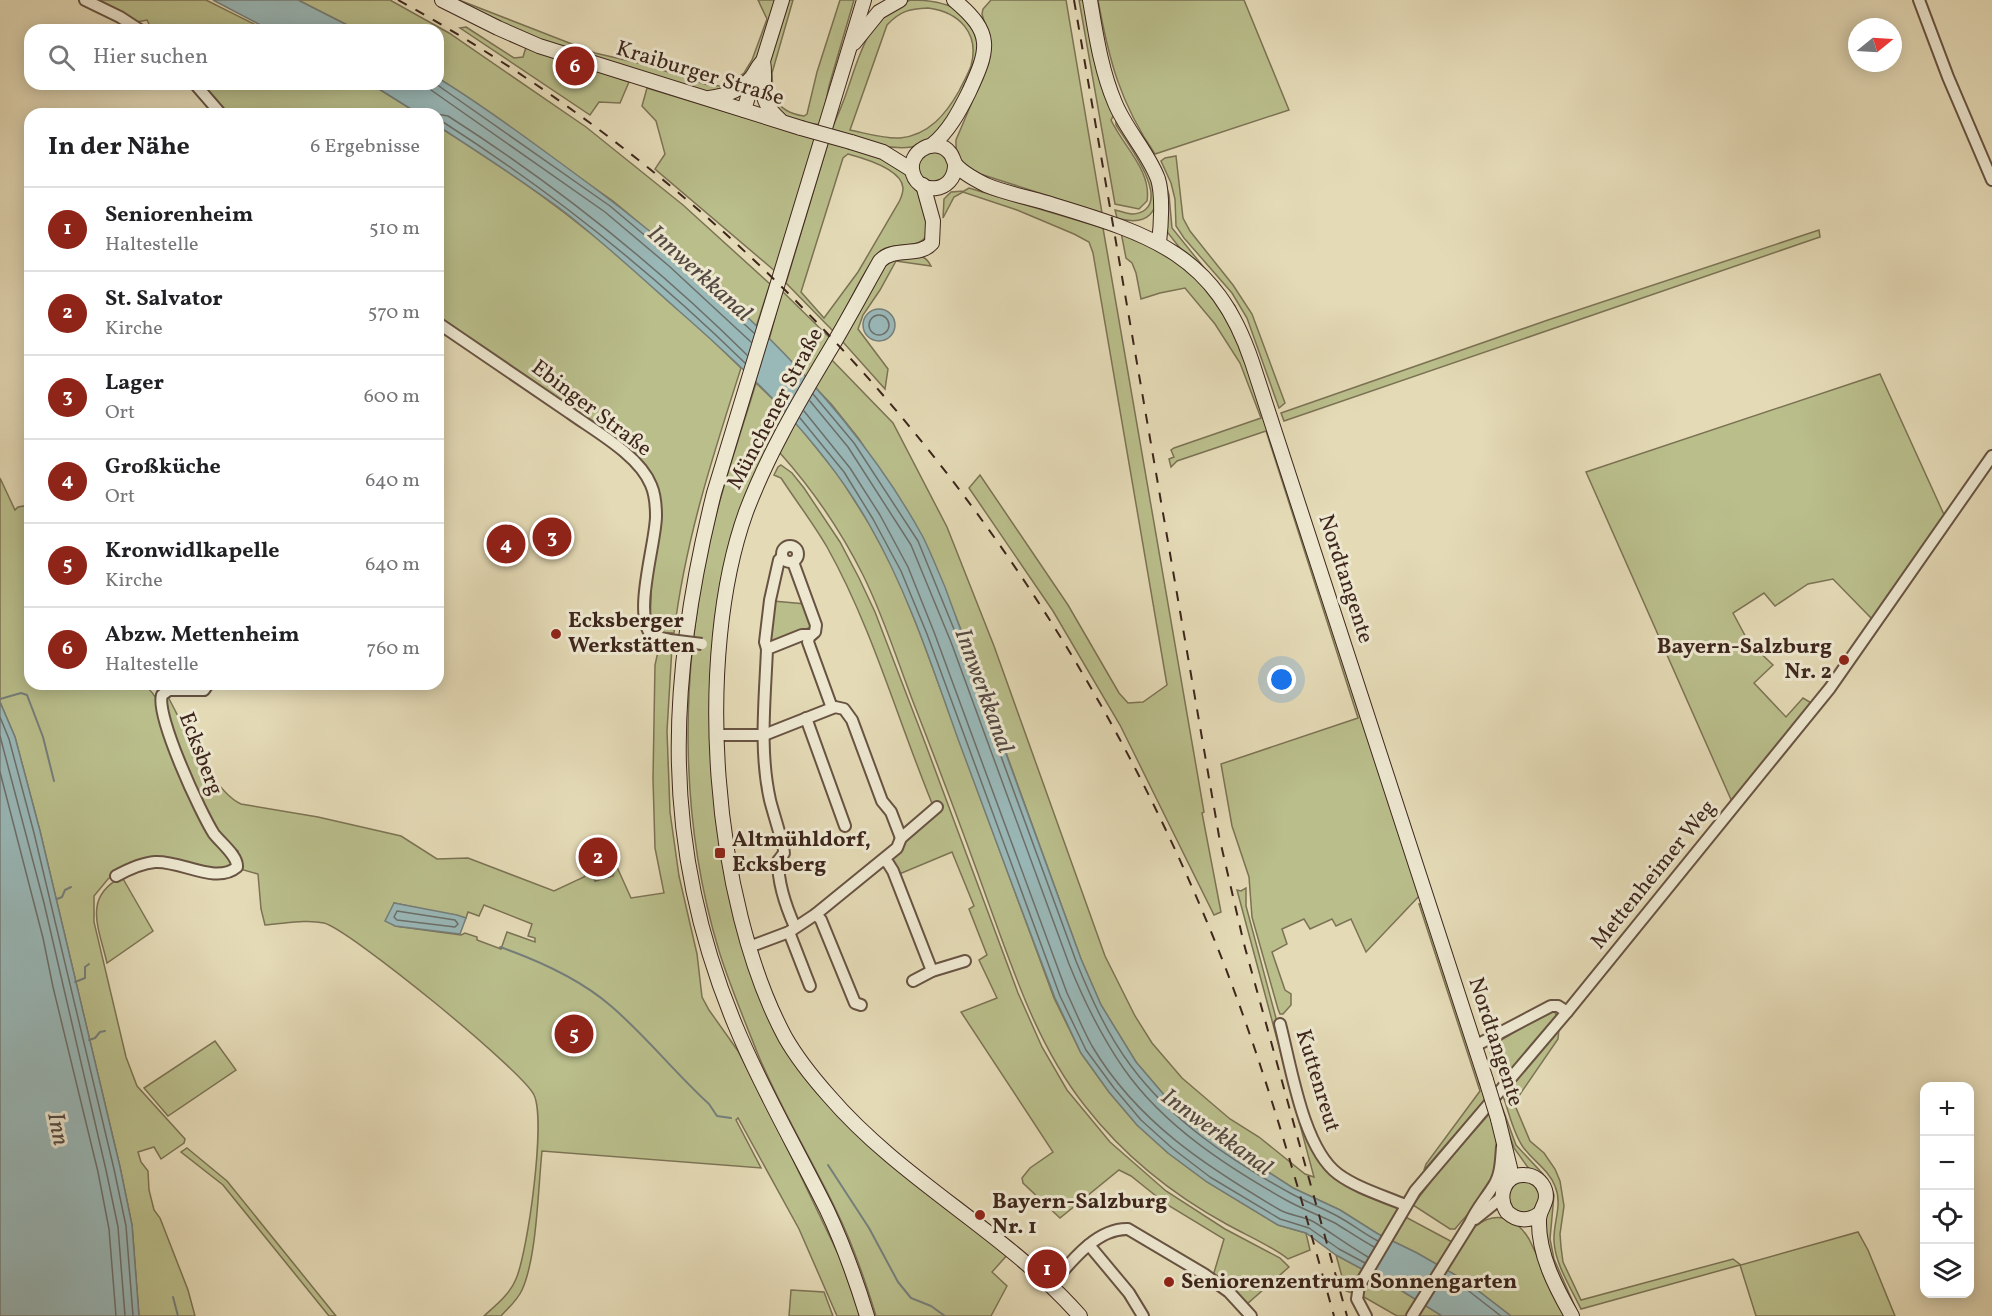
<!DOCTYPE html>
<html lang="de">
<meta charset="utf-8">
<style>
body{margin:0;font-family:Vollkorn,serif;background:#f2f2f2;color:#202124}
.controls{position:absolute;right:18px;bottom:18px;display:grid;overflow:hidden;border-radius:12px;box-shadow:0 3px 15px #0003}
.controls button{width:54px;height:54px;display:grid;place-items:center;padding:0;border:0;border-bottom:2px solid #e0e0e0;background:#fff;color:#202124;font:30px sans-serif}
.compass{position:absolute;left:1848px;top:18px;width:54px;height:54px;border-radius:50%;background:#fff;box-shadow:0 3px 15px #0003;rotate:72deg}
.you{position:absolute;left:1282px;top:680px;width:21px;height:21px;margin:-15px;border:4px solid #fff;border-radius:50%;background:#1a73e8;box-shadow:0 0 0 9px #1a73e833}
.badge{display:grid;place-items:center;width:39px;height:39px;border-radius:50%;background:#8f2418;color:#fff;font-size:20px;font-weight:700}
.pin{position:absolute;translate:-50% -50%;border:3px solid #fff;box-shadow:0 2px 6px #0006}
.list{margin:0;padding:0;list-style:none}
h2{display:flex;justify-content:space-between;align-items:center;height:78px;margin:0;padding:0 24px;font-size:26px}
h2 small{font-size:20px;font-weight:400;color:#757577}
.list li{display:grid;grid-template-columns:39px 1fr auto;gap:18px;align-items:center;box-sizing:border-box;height:84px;padding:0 24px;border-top:2px solid #e0e0e0}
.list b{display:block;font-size:22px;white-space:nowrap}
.list p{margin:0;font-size:20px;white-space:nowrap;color:#757577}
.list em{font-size:20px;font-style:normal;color:#757577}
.icon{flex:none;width:33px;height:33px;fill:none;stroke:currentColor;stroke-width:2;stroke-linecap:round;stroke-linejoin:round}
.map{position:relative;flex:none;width:1992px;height:1316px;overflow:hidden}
.search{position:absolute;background:#fff;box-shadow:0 3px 15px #0003;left:24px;top:24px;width:420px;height:66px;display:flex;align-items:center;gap:15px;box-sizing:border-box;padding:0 21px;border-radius:18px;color:#757577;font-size:22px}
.panel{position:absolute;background:#fff;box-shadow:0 3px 15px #0003;left:24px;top:108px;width:420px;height:582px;border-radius:18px}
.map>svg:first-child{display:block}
.green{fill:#b9be8b;stroke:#7c7254;stroke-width:1.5;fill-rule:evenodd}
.water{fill:#99b8b8;stroke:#757e7a;stroke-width:1.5}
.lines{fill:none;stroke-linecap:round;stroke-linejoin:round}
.shore{stroke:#6c6f6a;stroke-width:1.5}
.stream{stroke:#757e7a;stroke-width:2}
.street-casing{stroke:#685342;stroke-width:14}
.secondary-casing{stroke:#3e261c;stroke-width:16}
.street{stroke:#ede7d0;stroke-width:10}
.secondary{stroke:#ede7d0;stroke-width:14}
.rail{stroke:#3e261c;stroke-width:2;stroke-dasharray:10 10;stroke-linecap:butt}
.street-bridge-casing{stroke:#685342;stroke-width:14;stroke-linecap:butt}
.secondary-bridge-casing{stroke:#3e261c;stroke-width:16;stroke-linecap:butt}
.street-bridge{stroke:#ede7d0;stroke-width:10}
.secondary-bridge{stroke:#ede7d0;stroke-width:14}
.poi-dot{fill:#8f2418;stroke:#ede7d0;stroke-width:2}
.labels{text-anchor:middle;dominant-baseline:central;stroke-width:6;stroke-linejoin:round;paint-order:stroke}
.street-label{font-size:22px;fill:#3e261c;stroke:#ede7d0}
.poi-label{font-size:22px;font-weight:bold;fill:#3e261c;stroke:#ede7d0;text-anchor:start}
.water-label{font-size:24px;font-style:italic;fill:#554a43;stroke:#ede7d0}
</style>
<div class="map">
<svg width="1992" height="1316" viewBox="0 0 1992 1316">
<rect width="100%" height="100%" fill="#e4dab6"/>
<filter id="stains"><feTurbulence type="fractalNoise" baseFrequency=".00333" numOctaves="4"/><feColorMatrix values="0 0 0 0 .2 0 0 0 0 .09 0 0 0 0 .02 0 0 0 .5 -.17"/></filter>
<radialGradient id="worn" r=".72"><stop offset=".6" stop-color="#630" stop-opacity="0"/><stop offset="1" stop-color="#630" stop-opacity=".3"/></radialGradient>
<g class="green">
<polygon points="94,0 206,0 266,30 152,30 147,20 137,22"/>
<polygon points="298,0 390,0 449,33 586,127 683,205 770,284 756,327 678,255 613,201 438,78 438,30 357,30"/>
<polygon points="459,0 595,53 647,65 708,85 720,86 730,83 744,73 752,60 767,19 758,0 777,0 756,62 738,87 706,92 541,41 460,3"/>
<path d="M788,0H793L772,73L773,97C781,109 790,114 804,116L807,114L817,72L840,0H854L829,86L821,125C808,123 792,122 781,114C751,92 780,29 788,0Z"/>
<path d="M911,0C937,0 970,6 976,37C977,42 980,49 978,55C976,66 968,78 963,88C953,112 941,144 912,147C882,151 858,137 832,129C837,116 843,104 847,91C860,54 869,12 911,0ZM928,8C959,12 980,33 971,66C968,74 963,83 959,91C946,114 929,135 900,138C884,139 865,133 850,130L887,25C900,11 909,9 928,8Z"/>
<path d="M991,0H1066L1102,213L977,173C962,164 955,158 956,140L989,62L990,42L982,14L983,9Z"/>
<path d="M1079,0H1086L1115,113L1111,120C1123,146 1152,171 1147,201L1139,209L1115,204Z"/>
<path d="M1098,0H1244L1289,110L1155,154C1120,103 1109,60 1098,0Z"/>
<polygon points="466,27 514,58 523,57 526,47 629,82 620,103 599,102 590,115 460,28"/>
<polygon points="200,84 371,84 419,114 226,114"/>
<polygon points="647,88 815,139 776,272 655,169 665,154 656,121 642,106"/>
<path d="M1116,121C1124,127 1129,139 1134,148C1140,158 1150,170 1153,181C1163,212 1147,227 1117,218L1115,210C1121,211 1128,214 1133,214C1137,214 1143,212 1146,209C1165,192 1126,141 1116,125Z"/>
<path d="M438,126C482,154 525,182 566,214C627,261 686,314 741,368C713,455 685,541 674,633L656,632L650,624L652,569L659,536L661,509L649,473L438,320Z"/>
<path d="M828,143L868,153L905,168L923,193L928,233C920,251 896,241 882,250C869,258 842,316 834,332L786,283ZM848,154C863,158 902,169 903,188C903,193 901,198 899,202L858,272L824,318L801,292L843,158Z"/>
<polygon points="940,151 950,163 948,176 934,183 922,178 917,167 924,153"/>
<polygon points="1176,156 1183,218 1190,231 1233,285 1252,314 1285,403 1279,408 1247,318 1232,293 1184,238 1176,226 1175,199 1171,183 1161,161 1165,158"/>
<polygon points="1162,173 1169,195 1172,228 1235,306 1252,343 1275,411 1256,362 1183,252 1168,233 1165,225"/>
<polygon points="969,188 1103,228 1204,812 1202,813 1221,912 1214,915 1120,725 1053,611 969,488 980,475 1068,605 1119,693 1128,703 1143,702 1167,685 1093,253 1089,242 1074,234 1017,210 963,192 954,197 943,218 944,199 951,192 964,191"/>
<polygon points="1819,230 1820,237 1284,421 1281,413 1548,320"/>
<polygon points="1121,232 1163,251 1203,282 1233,325 1421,894 1366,952 1351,919 1336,926 1332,919 1310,929 1304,919 1282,929 1287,944 1272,952 1285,990 1291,994 1291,1005 1283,1014 1280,1014 1278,1009 1252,917 1249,877 1232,826 1221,764 1358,718 1266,431 1177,461 1171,467 1169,459 1174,457 1171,450 1174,448 1261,418 1240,363 1215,324 1185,288 1160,293 1141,299 1136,273 1132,263 1126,258"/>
<path d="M911,256C921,256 926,256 931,266L896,261L880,290L863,315L858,329L888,369L885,389L842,341L888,259Z"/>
<polygon points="782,291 831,339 807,378 769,340"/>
<path d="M830,358L893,423L947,527L994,646L1105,956L1135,1016L1152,1043L1182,1078L1230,1119L1259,1137L1305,1174L1314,1177L1237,890L1241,891L1246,888V906L1303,1119L1322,1161L1397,1205L1398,1213L1456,1244C1464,1238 1470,1231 1477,1225C1498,1210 1517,1219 1529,1239L1566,1316H1511L1464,1280L1417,1253L1378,1234L1340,1210L1293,1188L1198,1127L1171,1103L1136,1062L1101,1005L1081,959L964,637L923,538L859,439L832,405L815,387Z"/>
<polygon points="1880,374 1946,519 1874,621 1833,579 1808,584 1775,606 1764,593 1733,613 1748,641 1773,665 1754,683 1786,717 1803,698 1813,704 1733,804 1586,472"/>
<path d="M756,383L788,414L722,594L713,635V681L745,954L811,1084L865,1143L917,1186L1008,1254L992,1272L1007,1286L991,1316H876C865,1280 853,1244 836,1210C811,1158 779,1106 757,1052C744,1019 730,986 719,951C680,822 680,684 707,553C719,496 739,439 756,383Z"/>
<path d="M793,424H797L839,476L868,522L896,573L921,636L1054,998L1081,1053L1109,1092L1137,1125L1168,1153L1207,1182L1278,1225L1306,1233L1310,1250L1288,1259C1270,1245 1248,1236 1228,1225C1173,1195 1124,1156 1085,1106C1039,1048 1015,976 990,907C965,837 939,768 912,699C896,657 883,615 863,575C841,531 813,490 780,453V448Z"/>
<path d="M781,465L792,473L804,488L840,542L859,578L875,612L924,740L1018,993L1042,1047L1067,1090L1110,1142L1166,1191L1225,1229L1280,1258L1289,1267L1247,1304L1213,1276L1224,1239L1166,1204L1131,1176L1119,1170L1060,1218L1023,1183L1022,1178L1030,1168L1053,1152L961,1012L997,998L979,960L987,955L969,909L974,906L952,852L897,875C895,870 891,863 892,857C896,842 924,823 936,813C899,725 874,631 827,547C813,523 796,501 781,478L774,475L778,467Z"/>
<path d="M0,478L15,510L18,507L30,505V684H143C161,697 163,716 169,736C183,781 211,822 234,864L226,870L176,863L122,869L108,879L94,896V922L126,1057L137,1086L185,1139L184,1143L161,1159L154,1147L138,1152L141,1162L148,1171L149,1190L154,1210L160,1218L188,1290L195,1316H139L132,1225L120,1167L40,831L15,737L0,702Z"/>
<polygon points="773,601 806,604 812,623 811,627 769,643"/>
<path d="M659,647H672L667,731L670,812L679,876L697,954L702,997L709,1010L738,1051L784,1141L840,1258L860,1316H837L799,1229L738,1118L736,1120L761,1168L542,1151C538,1189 537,1257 522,1290C517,1301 508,1308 501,1316H484C496,1305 510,1294 516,1279C528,1251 546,1120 534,1095C523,1071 349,929 324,923C305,919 284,924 265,925L261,909L258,874L240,869L238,851C194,818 179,751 163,701L167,695C183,724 212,791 241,804L318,817L401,836L437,859L468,858L554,891L584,877L590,871L595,881L613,876L614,872L610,864L611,863L603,847L607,845L631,898L664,893L655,848L653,779L655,665ZM394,903L466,918L468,912L479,916L484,905L532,924L528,936L535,938V942L507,932L501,949L477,940V937L465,933L461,935L395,926Z"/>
<path d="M122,877L153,931L107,963C99,928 82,897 122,877Z"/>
<polygon points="1419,904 1424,904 1486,1093 1484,1101 1424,1170 1426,1164 1480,1091"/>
<polygon points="1554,1010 1557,1017 1501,1081 1490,1052 1490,1047 1547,1012"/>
<path d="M1559,1029L1558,1039L1514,1103L1530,1141L1544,1153L1555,1169L1560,1181L1564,1206L1560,1234L1561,1247L1563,1262L1581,1300L1733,1259L1741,1265L1858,1232L1868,1250L1895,1316H1756L1740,1265L1581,1309C1571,1288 1555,1264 1554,1241C1553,1222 1563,1205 1555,1186C1548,1169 1533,1161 1523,1147C1513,1133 1509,1112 1503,1096Z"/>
<polygon points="215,1041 236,1070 168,1116 144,1088"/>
<polygon points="1501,1104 1516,1145 1543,1174 1550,1184 1554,1195 1550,1239 1554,1259 1576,1309 1574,1310 1551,1261 1542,1224 1549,1208 1529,1169 1514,1148 1499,1105"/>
<path d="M1490,1113C1497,1137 1502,1163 1491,1186C1484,1199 1464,1217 1455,1229H1450L1413,1205L1439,1171Z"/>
<polygon points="187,1148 227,1181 336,1316 329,1316 223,1185 181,1152"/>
<circle cx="1524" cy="1197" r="17"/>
<polygon points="1336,1255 1399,1289 1442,1316 1397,1316 1364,1297 1346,1291"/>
<polygon points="791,1290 824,1292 833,1316 789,1316"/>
</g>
<g class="water">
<polygon points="213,0 298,0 357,30 270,30"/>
<path d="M438,78C481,104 521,134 562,164C697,262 842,389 923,537C931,553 938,571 945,587L1081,959L1101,1005L1136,1062L1171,1103L1198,1127L1293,1188L1340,1210L1378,1234L1417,1253L1464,1280L1511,1316H1442L1399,1289L1336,1255L1306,1233L1278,1225L1207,1182L1168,1153L1137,1125L1109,1092L1081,1053L1055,998C1022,912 990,825 958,739C932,666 908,592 869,524C822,441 751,374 679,311C642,278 605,244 566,213C525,182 481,154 438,126V114H419L371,84H438Z"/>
<circle cx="879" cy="325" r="16"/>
<polygon points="0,702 15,737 40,831 120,1167 132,1225 139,1316 0,1316"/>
<polygon points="394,903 457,915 466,918 460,934 395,926 385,921"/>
</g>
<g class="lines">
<g class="shore">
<polyline points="426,84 431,90 605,212 669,266 751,342"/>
<polyline points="436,84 610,206 674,260 754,333"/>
<path d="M436,114L448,116C556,185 656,265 747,355"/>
<path d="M438,121L443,122C552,192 653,273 745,363"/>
<circle cx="879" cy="325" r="10"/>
<path d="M813,394L854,443L918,541L958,639L1076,961C1091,998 1107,1034 1131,1066C1172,1121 1230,1160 1290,1193C1306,1202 1323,1208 1339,1217C1352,1224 1364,1234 1378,1241"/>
<path d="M810,401L848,447L911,545L951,642L1069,964C1084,1001 1101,1036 1124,1069C1164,1126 1226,1166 1286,1200C1302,1209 1319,1215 1335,1223C1348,1231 1361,1240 1374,1247"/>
<path d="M804,411L850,468L880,515L908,567L934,632L1067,993C1075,1010 1083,1030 1092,1046C1137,1122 1207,1167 1280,1210C1291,1216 1304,1216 1314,1222C1333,1234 1349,1246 1368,1257"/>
<polyline points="800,418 844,472 873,519 901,571 927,634 1060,996 1086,1050 1114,1088 1141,1120 1172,1148 1210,1177 1280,1219 1309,1228 1339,1249 1365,1263"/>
<polyline points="0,717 9,739 34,833 114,1169 126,1226 133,1316"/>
<polyline points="0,736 44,903 106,1170 118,1227 125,1316"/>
<polyline points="0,772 43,938 53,987 98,1172 109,1229 116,1316"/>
<polygon points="397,911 455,920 458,924 455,927 397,920 394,917"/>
<polyline points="1445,1276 1461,1285 1501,1316"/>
</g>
<g class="stream">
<polyline points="0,699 21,693 27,695 43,737 54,781"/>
<polyline points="57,899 62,897 65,890 71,887"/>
<path d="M500,947C537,960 581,980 611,1006C646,1036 675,1073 709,1104L717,1116L731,1118"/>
<polyline points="75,982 85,978 85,967 89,964"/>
<polyline points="89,1040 95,1038 100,1032 105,1031"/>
<polyline points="828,1165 869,1228 898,1282 911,1298 931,1306 945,1316"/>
<polyline points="173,1297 178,1316"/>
</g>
<defs>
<g id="street">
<polyline points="85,0 120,17 140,30"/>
<polyline points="1919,0 1948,77 1992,180"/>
<polyline points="195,84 221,114"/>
<path d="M438,323C482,353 526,383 570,413C595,431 639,455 651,485C655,494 656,506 656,516C656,543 632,616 652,636L670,640"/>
<circle cx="790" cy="554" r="8"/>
<polyline points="793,562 816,625 815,632 809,637 808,642 832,708"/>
<polyline points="767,649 765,642 770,600 779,560 782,557"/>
<polyline points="806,718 845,826"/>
<polyline points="717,735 764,735 835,707 844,709 852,720 882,801 891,812 901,838"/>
<polyline points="883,860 888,863 893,871 932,971"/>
<path d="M116,876C127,870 142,863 155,862C180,860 216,885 237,867C238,856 221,843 214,834C201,814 155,715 162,695L169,690H204L208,684"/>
<polyline points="816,914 821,920 855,1003 861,1005"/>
<path d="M795,927C786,907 778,883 778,861C780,858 782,856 784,853C785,849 772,809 770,800C759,751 765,699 767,649L802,635H811"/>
<polyline points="789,932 810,986"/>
<polyline points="749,947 789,932 816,914 897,848 901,838 937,807"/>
<polyline points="913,981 932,971 965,961"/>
<path d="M1280,1024C1291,1066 1303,1148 1338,1174C1357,1188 1384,1196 1405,1205"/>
<polyline points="1475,1046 1551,1006 1558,1006 1567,1012"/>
<polyline points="1475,1219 1501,1198"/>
<polyline points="1089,1245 1129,1293 1143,1316"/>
<path d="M1051,1285C1070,1263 1096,1228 1128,1229L1204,1274L1229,1292L1251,1316"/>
<polyline points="1366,1316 1357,1299 1359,1286 1415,1191 1567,1012 1830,688 1992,456"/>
<path d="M1412,1316L1470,1223C1476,1209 1486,1198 1494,1185C1501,1174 1501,1159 1502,1147"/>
</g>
<g id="secondary">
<polyline points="442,0 498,28 539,46 801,128"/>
<path d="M864,0L714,493C667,681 660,846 736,1027C762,1090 797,1149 827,1210C843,1244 856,1280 867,1316"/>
<path d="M1090,0C1096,35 1101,70 1115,103C1126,130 1148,152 1158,179C1163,195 1161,226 1159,243"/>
<polyline points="854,43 879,12 900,0"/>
<path d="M709,98C725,96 741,90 752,77C756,71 758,66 763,61"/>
<polyline points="744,110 754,77"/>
<path d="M780,120C754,96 768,90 763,61L782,0"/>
<polyline points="851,142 883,152 912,170"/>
<path d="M932,145C949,131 959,112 969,92C989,49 994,33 954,0"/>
<path d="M955,164C956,194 915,197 912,169C911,162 915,154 921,150C930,143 943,144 950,153C953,156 953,161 956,165C962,172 978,181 986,185C1005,193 1027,197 1047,203C1149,234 1215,252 1252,362L1486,1080"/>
<path d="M923,185L933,221L932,243C919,258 894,246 880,261C863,291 846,323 828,353C798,403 767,456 746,512C694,657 712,900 785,1037C797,1058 813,1078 829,1096C902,1181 1006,1232 1080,1316"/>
<polyline points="1498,1119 1510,1168 1510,1179"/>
<path d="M1539,1214C1528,1222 1517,1221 1507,1212C1497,1197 1504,1174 1524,1175C1534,1175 1542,1181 1545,1190C1549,1203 1539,1209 1539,1220C1538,1254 1556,1288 1572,1316"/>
</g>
</defs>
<use href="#street" class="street-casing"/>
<use href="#secondary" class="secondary-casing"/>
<use href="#street" class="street"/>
<use href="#secondary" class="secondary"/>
<g class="rail">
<path d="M398,0C771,205 1051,542 1212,934C1263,1058 1298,1187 1334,1316"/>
<polyline points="1074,0 1219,836 1244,944 1347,1316"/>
</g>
<defs>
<polyline id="street-bridge" points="670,640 702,644"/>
<g id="secondary-bridge">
<polyline points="801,128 851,142"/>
<polyline points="1486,1080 1498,1119"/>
</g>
</defs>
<use href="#street-bridge" class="street-bridge-casing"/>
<use href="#secondary-bridge" class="secondary-bridge-casing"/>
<use href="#street-bridge" class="street-bridge"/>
<use href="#secondary-bridge" class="secondary-bridge"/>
</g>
<g class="poi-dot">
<circle cx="556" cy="634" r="6"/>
<circle cx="1844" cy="660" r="6"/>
<rect x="714" y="847" width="12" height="12" rx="3"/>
<circle cx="980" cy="1215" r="6"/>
<circle cx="1169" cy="1282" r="6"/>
</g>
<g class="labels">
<g class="street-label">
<text transform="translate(700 74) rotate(17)">Kraiburger Straße</text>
<text transform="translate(591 409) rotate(37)">Ebinger Straße</text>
<text transform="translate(776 409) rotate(-62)">Münchener Straße</text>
<text transform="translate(1345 579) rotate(72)">Nordtangente</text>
<text transform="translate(200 754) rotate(69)">Ecksberg</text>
<text transform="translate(1654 875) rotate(-51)">Mettenheimer Weg</text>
<text transform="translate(1495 1042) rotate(72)">Nordtangente</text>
<text transform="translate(1317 1081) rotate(73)">Kuttenreut</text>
</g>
<g class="poi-label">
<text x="568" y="621">Ecksberger<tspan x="568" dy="25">Werkstätten</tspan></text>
<text x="1832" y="647" text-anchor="end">Bayern-Salzburg<tspan x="1832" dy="25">Nr. 2</tspan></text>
<text x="732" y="840">Altmühldorf,<tspan x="732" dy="25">Ecksberg</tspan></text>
<text x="992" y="1202">Bayern-Salzburg<tspan x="992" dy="25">Nr. 1</tspan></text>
<text x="1181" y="1282">Seniorenzentrum Sonnengarten</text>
</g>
<g class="water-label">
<text transform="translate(699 274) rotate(42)">Innwerkkanal</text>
<text transform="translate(983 691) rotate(70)">Innwerkkanal</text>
<text transform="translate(57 1129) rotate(79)">Inn</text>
<text transform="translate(1216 1133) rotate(36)">Innwerkkanal</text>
</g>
</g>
<rect width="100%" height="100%" filter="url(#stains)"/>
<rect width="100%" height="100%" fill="url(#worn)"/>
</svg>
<div class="controls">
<button>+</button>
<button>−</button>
<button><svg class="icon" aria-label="locate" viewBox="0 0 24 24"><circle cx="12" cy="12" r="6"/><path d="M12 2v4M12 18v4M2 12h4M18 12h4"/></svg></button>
<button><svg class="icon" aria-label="layers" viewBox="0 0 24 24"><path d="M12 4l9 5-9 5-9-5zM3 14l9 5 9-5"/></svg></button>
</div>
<svg class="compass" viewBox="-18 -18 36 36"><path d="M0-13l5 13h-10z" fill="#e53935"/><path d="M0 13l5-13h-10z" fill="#757577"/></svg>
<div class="you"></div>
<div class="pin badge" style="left:1047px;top:1269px">1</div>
<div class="pin badge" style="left:598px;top:857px">2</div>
<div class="pin badge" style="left:552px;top:537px">3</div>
<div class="pin badge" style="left:506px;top:544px">4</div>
<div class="pin badge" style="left:574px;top:1034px">5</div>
<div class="pin badge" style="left:575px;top:66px">6</div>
<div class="search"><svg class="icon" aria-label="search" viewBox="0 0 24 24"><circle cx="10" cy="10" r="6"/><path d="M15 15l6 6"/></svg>Hier suchen</div>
<section class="panel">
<h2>In der Nähe<small>6 Ergebnisse</small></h2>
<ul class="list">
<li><span class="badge">1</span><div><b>Seniorenheim</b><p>Haltestelle</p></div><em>510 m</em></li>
<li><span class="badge">2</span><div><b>St. Salvator</b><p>Kirche</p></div><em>570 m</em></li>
<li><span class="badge">3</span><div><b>Lager</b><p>Ort</p></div><em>600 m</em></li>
<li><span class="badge">4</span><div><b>Großküche</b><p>Ort</p></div><em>640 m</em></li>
<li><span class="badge">5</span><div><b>Kronwidlkapelle</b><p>Kirche</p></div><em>640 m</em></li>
<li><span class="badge">6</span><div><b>Abzw. Mettenheim</b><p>Haltestelle</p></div><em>760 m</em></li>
</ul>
</section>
</div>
